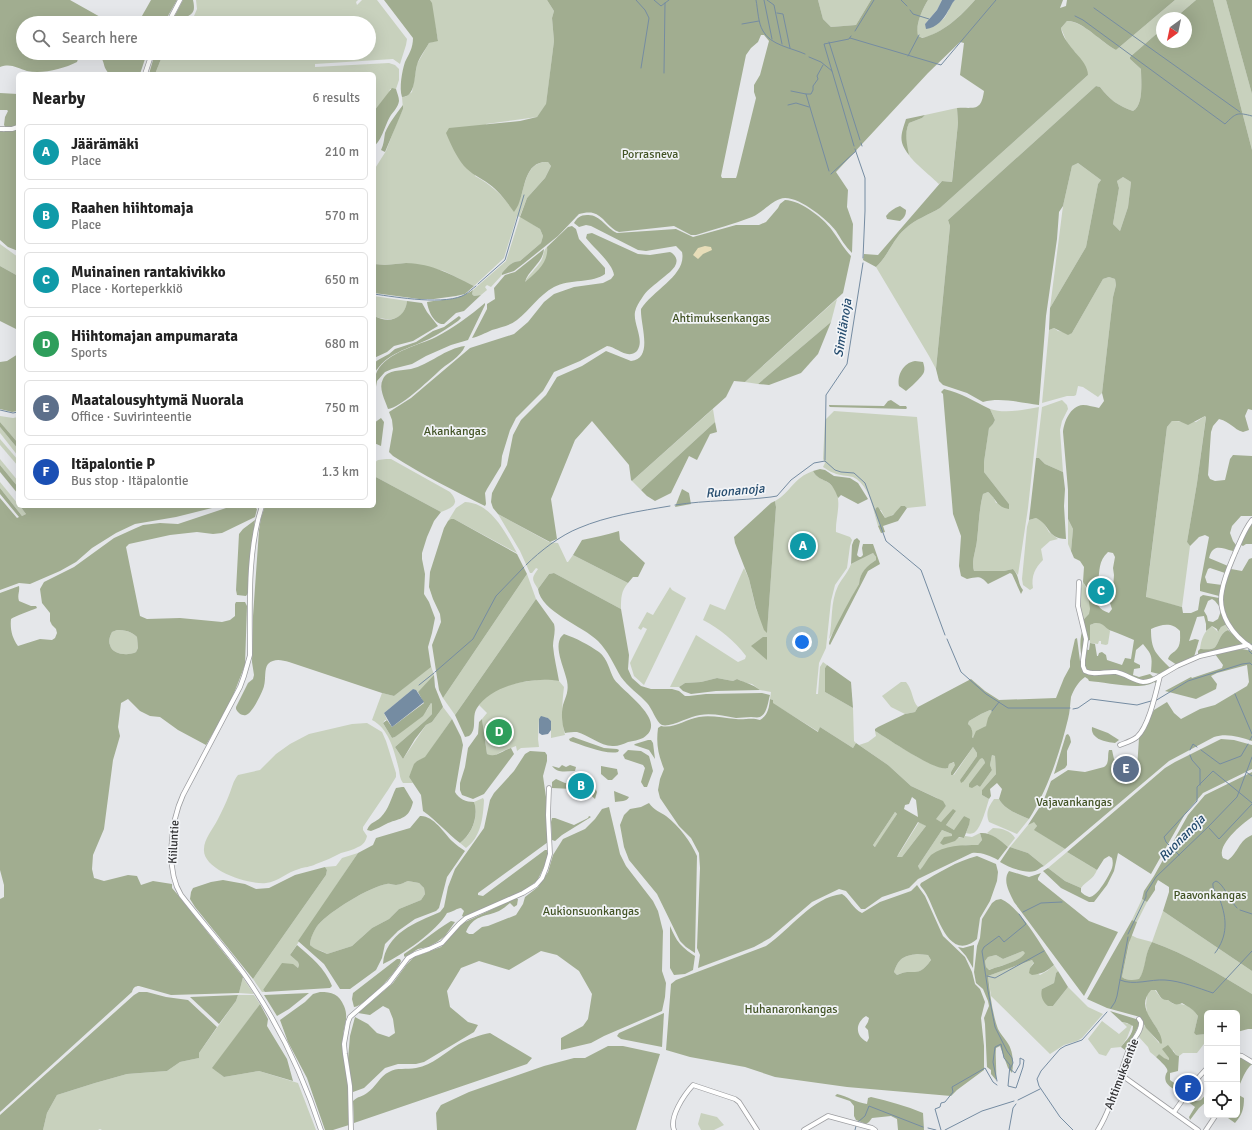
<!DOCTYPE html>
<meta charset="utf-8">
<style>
body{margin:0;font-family:Signika,sans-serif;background:#f2f2f2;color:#222}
.controls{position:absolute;right:12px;bottom:12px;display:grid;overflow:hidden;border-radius:6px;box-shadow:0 4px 16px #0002}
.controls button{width:36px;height:36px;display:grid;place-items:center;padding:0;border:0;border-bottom:1px solid #e0e0e0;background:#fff;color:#222;font:20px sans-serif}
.compass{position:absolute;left:1156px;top:12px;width:36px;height:36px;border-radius:50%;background:#fff;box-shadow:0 4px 16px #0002;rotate:213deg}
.you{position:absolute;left:802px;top:642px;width:14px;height:14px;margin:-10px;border:3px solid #fff;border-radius:50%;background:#1a73e8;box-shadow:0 0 0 6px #1a73e833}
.badge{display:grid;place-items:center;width:26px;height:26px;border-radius:50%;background:#0b8043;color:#fff;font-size:13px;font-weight:700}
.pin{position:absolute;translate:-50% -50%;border:2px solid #fff;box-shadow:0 1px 4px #0006}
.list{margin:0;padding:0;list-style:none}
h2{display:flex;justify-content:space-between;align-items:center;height:52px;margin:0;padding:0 16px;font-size:17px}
h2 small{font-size:13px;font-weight:400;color:#767676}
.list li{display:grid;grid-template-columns:26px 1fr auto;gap:12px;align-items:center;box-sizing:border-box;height:56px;margin:0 8px 8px;padding:0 8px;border:1px solid #e0e0e0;border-radius:6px}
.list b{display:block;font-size:15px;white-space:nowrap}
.list p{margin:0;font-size:13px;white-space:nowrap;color:#767676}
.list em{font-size:13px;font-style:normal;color:#767676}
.icon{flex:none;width:22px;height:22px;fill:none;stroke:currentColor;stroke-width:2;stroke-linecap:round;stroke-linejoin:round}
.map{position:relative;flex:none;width:1252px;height:1130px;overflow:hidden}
.search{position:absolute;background:#fff;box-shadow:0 4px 16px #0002;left:16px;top:16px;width:360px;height:44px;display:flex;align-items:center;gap:10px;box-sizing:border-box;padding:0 14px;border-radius:22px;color:#767676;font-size:15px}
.panel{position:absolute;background:#fff;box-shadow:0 4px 16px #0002;left:16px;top:72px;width:360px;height:436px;border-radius:6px}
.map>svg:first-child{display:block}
.green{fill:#c8d1bd}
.forest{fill:#a1ad90;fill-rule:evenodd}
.sand{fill:#e7ddb8}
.water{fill:#758ca2}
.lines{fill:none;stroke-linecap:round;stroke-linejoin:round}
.stream{stroke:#758ca2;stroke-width:1}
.minor-casing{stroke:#9d9ea1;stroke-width:5.5}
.minor{stroke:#fff;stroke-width:4}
.labels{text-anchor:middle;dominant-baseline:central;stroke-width:3.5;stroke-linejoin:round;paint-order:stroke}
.park-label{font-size:12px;fill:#435426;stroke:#f2f4f7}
.street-label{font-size:12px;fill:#2c2c2e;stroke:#f2f4f7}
.water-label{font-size:13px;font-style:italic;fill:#254c6e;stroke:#f2f4f7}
</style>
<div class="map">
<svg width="1252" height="1130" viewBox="0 0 1252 1130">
<rect width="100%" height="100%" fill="#e5e7ea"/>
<g class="green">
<polygon points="196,0 358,0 356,2 357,5 362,0 377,0 407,39 406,45 400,64 393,59 315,64 315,67 389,63 395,65 399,69 399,80 396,89 390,89 389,93 374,111 374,74 155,74 163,54 162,53 369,53 369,23 183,23 186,20 194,16 197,9"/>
<path d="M430,0H547L554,11L552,18L554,41L546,105L537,117L486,124L475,176C493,186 502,195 514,211C517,206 520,200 522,193C526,179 529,161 548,162L551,166L545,178L527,198L520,216L540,229L543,236L541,243L520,261C512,261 507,267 502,273V275L491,287L487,285L485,287L487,290L481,295L474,296L472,294L473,290L506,261L520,217L517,216L504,258L474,286L444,271L406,263L385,265L374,264V170L386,151L397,122L403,109L402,97H405L412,92L417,64L429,43L438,40Z"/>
<polygon points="818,0 871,0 856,25 831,27 823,19"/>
<path d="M928,0H942L937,10L925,24L929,28C935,24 941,22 945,17C949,11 950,4 955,0H975C963,14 939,37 920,38L917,35C916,23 922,10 928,0Z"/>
<path d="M1175,0H1196L1175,18H1162V29L1130,57V59L1141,69C1141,80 1144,105 1133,111C1118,106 1109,99 1100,87L1096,86L948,220L950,226L936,369L929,356L876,267C888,256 893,239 905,229C915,219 929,215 940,208L1088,75L1075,52L1068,45L1061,28L1067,21C1083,21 1102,43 1116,50Z"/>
<polygon points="1213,0 1226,0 1252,94 1252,150"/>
<path d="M957,108L958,123L952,180V182L942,181L939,184C934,179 911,160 909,155C904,146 905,132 909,123L922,118L925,115Z"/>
<polygon points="1078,163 1101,180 1098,184 1086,247 1050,308 1063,206 1072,166"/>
<polygon points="1123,177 1131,182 1128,207 1120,231 1113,224 1119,188 1117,181"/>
<polygon points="0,244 18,257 18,276 0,266"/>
<path d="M547,247C550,263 536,274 524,283C529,274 536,269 541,261C544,256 543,250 547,247Z"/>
<polygon points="1109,277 1115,279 1116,285 1113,297 1102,393 1098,397 1083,387 1078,386 1076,395 1074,396 1067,396 1042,403 1049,330 1054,328 1058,331 1072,333 1103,279"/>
<path d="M374,296L407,301C405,319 392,322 376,317L374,316Z"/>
<polygon points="837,299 831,322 758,384 745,382"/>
<polygon points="1062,400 1067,405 1068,409 1062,421 1060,430 1063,472 1045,464 1039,458 1036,458 1042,407"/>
<path d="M1039,407L1028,508L1018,575L1013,569L1004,571H974C971,561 976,551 977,540C979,524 979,509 983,494L988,492L993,496L996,503L1009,504L984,472V462L989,427L993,424L995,420L990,409C1004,414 1024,410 1039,407Z"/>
<polygon points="713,409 715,422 641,490 632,481"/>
<path d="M834,411L917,417L926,506L907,508L905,506C898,510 892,517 885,518L881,510L875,511L880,525L878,526C873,510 870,485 853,477C846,475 840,476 834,473C830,472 827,469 823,467L825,463L823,459L825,420Z"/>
<polygon points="0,416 13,418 18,417 18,443 0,422"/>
<polygon points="1205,416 1206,416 1197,483 1187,542 1190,546 1182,607 1146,598 1167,427 1172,421 1196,422"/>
<polygon points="0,427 18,449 18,456 0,433"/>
<polygon points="0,439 18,460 18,466 0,445"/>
<polygon points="0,459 18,481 18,487 0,465"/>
<path d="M386,459H391L450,492C461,504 452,508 441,512L374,476V463L378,460Z"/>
<path d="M813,471C816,478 824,479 830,484C845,496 835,516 836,532L850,537L852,540L850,546L847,568L835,585L831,601L826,648L819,663L816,694H818L820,667L823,662L827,665L825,668V692L853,708L854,741L856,743L853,748L820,727L819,732L772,703L773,700L770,699L771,692L760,690L752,684L746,683L737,679L733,681L717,678L701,682L685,683L679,687H670L696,635L738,662L745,659L746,656C735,641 719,628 703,620L710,604L725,610L744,568L749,579L756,609L767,632L776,507L775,501C791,492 793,478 813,471Z"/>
<polygon points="0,482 18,504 18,506 20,506 26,514 22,516 0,488"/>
<path d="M465,502C492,503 506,534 517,553L454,519L448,521L456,508Z"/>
<path d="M498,514L549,542L558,543L567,562H568L573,555L628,583C621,591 621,598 621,609L554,573L549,574L538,589C532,579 531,579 538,569L536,568L532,573H530L520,551Z"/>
<path d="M1036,518L1042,520L1049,532L1058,539L1050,541L1041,549L1043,560C1035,568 1031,576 1033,588L1030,590L1023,585L1022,579L1027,527L1029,520Z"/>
<polygon points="1068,519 1073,529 1071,551 1068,544"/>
<path d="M873,553L876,557V560C867,566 860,573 859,584L837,626L829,639C833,622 830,602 838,586C842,578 848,573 851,564Z"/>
<polygon points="527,574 536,599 455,715 443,698"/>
<path d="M1083,582C1087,587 1093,607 1090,614C1088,616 1084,618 1082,621L1079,596Z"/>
<polygon points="670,587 672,590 686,598 644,685 634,676 630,663 647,629 643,627 641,630 638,628 647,612 653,615"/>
<path d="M1095,623C1102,622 1106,626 1110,631L1108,644L1106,645L1101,644V641H1099L1098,644L1090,643V625Z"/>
<path d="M1227,624L1228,630C1219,633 1219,645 1214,648C1211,650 1204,649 1200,649C1201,640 1204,631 1212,626L1218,632L1221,627Z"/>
<path d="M117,630C125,630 131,631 137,637L138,648L136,652C129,656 112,655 110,645C108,641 110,636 112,632Z"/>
<path d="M431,666L434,675L433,678L418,692L413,689L384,713L387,720H385L383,723L392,738L395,737L427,710L431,703L432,704V714L425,721L395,747L403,759L426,725L432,722L443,707L452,719L425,758L417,761L409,777L413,783H403C399,778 400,772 398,766C394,749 388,728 372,720L382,693L394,696Z"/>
<path d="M551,679L559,681L564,687C562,703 561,720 565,735L551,738V721L548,718L544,717L539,719L538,739L539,747L521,748L517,751L516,746C512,748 507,749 503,751C496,754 494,758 487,754L482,719L487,713L479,705C489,684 531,680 551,679Z"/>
<path d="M901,682H906C913,690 912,701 918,707L915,712L905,714L891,707L882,696Z"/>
<path d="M990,710L992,711C990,715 988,724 986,726C982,731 977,733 973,738L972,737V730L968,724L969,721L981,714Z"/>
<path d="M367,723L382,732L386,741L396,773V777L388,790L363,827V830L367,836C366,841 363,845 358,847C353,850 347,851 341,853C333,857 325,861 316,864C311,867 304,867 299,869C287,872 278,882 266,883C249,885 202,870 204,849C204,839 213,829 218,819C222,811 226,803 229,795C232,788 233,781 238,775L260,770L276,754L290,744L309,734L352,724Z"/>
<path d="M875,731C887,738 937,772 948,768L949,764L955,762V765L951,772V775H954L973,747L977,753V756L960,780L964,781L980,758H982L984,760L985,763L977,785L980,787L992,770L990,765L992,755L995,756L996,774L982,790V795L989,799C987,806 981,828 975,832C973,834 969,834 966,833L969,825L964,816L956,829L954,830L946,825L956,811L941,822L935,819L946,806L937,798L911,786L888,765L859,745L868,742L876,736Z"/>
<path d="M483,798L484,800C483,818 481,837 466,848L460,843C472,834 479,817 474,802Z"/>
<path d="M994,799H999C1005,810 1018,814 1029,819L1017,834L989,822C985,813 989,806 994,799Z"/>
<polygon points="895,812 897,814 876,847 873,845"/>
<polygon points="1034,821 1037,826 1035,830 1065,849 1044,866 1028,853 1010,847 1028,825"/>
<polygon points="919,822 926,826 902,857 897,857"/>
<path d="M993,828C1002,828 1011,831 1015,838L1008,847L1003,843L987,833Z"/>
<polygon points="942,830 952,834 952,837 964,838 965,836 972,837 980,833 982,840 978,845 966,845 931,856 920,871 918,866"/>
<path d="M1067,852L1097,870C1093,880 1087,880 1081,888L1065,881L1048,868Z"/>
<polygon points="358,853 290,955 298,962 299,965 298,968 295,966 263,990 265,992 262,992 253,979 326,875 327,870 325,867 336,866 342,858"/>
<path d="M408,881L419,883L424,888L425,894L421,900L399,909L389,919L372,928L352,946L327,954L322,951L316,950L310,945C310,938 314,930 318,925C330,911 369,887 387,884C390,883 393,885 396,885C400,885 405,882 408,881Z"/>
<polygon points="1142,899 1147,902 1137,922 1132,920"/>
<path d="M1163,911L1252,971V994C1220,975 1187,954 1152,942C1144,954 1147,969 1139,979C1134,980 1127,981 1122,977L1131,935L1137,938L1152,942Z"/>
<path d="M1023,951L1026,953C1020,962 998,966 988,970L986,967L985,961L988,957L996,955L1003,959Z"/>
<path d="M917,954L928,955L931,960C916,981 913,967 897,975L894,972C899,958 903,956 917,954Z"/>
<polygon points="1032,960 1034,962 1030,968 1040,975 1047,971 1054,965 1058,971 1056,973 1054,983 1042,989 1053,1006 1068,987 1088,1007 1103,1014 1082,1038 1077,1041 1064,1045 1050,1054 991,996 988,976"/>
<polygon points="243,977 243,978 254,994 239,993"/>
<path d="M1150,990H1155L1161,998L1168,1000L1173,1004C1184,1003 1191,1006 1198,1016L1194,1033L1196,1035L1207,1034V1040L1197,1053H1183L1179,1056L1176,1055L1173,1050L1169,1060L1163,1058L1159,1054L1156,1057L1150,1052L1148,1047L1138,1036L1143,1024L1159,1043V1032L1147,1013L1146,1005L1147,994Z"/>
<polygon points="238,995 254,995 260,1004 213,1068 224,1077 259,1071 298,1083 316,1130 102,1130 100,1129 98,1130 43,1130 47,1113 57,1095 95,1083 127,1074 167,1071 180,1062 199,1058 199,1053 236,1001"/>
<polygon points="1102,1021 1119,1034 1127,1027 1122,1022 1132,1025 1127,1038 1121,1047 1111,1048 1106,1056 1099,1054 1088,1039"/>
<polygon points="701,1113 717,1117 724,1125 714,1130 701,1130 698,1124"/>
</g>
<g class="forest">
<path d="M0,0H70L111,23H23V53H79V56L77,62C63,69 43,74 27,71C17,68 11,63 0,67Z"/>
<polygon points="151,0 177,0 164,23 138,23"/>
<path d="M183,0H193C197,18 188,12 180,23H171Z"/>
<path d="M384,0H430L432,3L438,41L429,43C425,50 419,58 417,65C414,75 416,97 402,97C399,88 402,71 405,62C409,54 413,48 413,38Z"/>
<path d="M547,0H818L823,19L831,27L856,25L871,0H928C922,10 915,25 918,36L922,38C943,33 961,16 975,0H1063L1060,8L1066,6L1067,0H1175L1116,50C1102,43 1082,20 1067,21L1061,28C1064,47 1088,59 1088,75L940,208C929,215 915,219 905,229C893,239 888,256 876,267L863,260L864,254L878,255L942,181L952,182L958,123L957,108C975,107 981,112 984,91L960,75L964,43L960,42L928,73L836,172L848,190L847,207L853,224L852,253C845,246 841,239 836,231C827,219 795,193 780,199C769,203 762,213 752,217C734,224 714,229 696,235H691L674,226L619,232C609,229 603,215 593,213C589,212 583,213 579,214L558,236L523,264L514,271L502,275V273C507,267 512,261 520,261L541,243L543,236L540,229L520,217L527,198L545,178L551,166L548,162C525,160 525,188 519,203C518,206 516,209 514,212C507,202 499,191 489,184C481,178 471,174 464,166C456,156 451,145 446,133L449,128L520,121L537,117L546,104L554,41L552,18L554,11ZM761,35H764L769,41L760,75L754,85V92L756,98L737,175L736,178H722L721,176L746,55L751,48L758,42Z"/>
<path d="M1196,0H1213L1252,150V410L1248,409L1245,416L1249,430L1243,432C1233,429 1231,422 1219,419L1213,426L1211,432L1208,475L1210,479L1215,481L1225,480L1230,459L1233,455L1252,456V516H1241L1232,526L1230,533L1233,541L1236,545L1233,551C1221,548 1213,543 1209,558L1228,566L1225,573L1210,568L1208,569L1205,577L1207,583L1222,585L1219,596L1200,591V585L1209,537L1205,535L1199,537L1190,546L1187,542L1197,483L1206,417L1205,416L1188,425L1179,421H1172L1167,427L1146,597L1182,607L1183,613H1191L1198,610L1200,597L1203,595L1219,598V606L1215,601L1212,599L1208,601L1204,611L1207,616L1208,621L1213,622L1218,619L1221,611L1227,624L1221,627L1218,632L1217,629L1212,626L1206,631V624L1204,616L1197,617L1189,641L1195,639L1199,640L1194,657L1177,665L1168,659C1170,653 1174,653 1177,649C1181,644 1180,637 1180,631C1172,622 1162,624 1151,629C1151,651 1156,653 1170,668L1159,674L1151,672C1152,657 1153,656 1143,644L1136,650L1134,662L1140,665V668L1134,669L1133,675L1139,677L1150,674L1157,680L1156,683L1154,682C1143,691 1104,682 1089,681L1088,679L1085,677C1078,682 1074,689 1071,697C1070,704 1070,712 1068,719C1060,752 1048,789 1029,819C1018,814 1005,810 999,799L1002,789L997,783L990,789L991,796L989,799L982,795V790L996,774L995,756L992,755L990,765L992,770L980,787L977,785L972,788L969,787V784L985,763L984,760L982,758L980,759L964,781L961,783L960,780L977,756V753L973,747L953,775H951V772L955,765L954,762L949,764L948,768C937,773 887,738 875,731V729L878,727L905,714L915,712L918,707L971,679L985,691L999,700L1056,698L1064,678L1070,667V661L1075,639L1077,638L1080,661L1082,660C1080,648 1079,638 1084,626L1082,621L1089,614L1090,609L1087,588L1083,582L1084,567L1080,561L1074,558L1071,551L1073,529L1068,519V490L1063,432C1064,422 1070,406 1083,405C1088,405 1094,407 1099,408L1104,401L1102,393L1113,297L1116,285L1115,279L1109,277L1103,279L1072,333L1068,335L1054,328L1049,330L1050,308L1086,247L1098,184L1101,180L1078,163L1072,166L1063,206L1059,212L1057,239L1046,316L1039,405C1021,403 1001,397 983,402L967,393L943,385L939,381L936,369L950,226L948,220L1096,86L1100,87C1109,99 1118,106 1133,111C1144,105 1141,80 1141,69L1130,59V57L1162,29V42H1186V18H1175ZM1123,177L1131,182L1128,207L1120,231L1113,224L1119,188L1117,181ZM1108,552L1113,553L1115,557L1113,568L1114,575L1113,588L1109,600L1112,609L1109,613C1093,608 1094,594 1098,581C1100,571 1098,561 1108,552ZM1095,623C1104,622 1105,629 1112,631C1120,634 1127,637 1134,640L1131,659L1125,658L1122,665L1107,660L1106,655L1102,652L1099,653L1098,656H1097L1095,644L1090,643L1089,650L1084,649L1087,641L1090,640V625ZM990,710L992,711L988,718L986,726L976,731L973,738L972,737C973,732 972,727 968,724L969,721L981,714Z"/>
<polygon points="1226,0 1252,0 1252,94"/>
<path d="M96,53H147L140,74H110C101,67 107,60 96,53Z"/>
<polygon points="155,53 163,54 155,74 149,74"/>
<path d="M392,88L396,89C397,93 399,97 399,101C398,107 394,111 391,115C385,124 382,141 374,146V111Z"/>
<polygon points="0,93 18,94 18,126 6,128 4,125 5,117 8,111 7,110 0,110"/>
<path d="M403,105V109L385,152L381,150C384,144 384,139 385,133C389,123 397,113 403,105Z"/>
<path d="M925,115L922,118L909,123C904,134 907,144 909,155C898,141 901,135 906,119Z"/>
<polygon points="18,128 18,251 8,247 0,240 0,130 4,132 6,130"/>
<path d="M785,200C801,200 826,220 834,233C840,241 844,249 851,256L843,293L745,382L734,381L726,397L632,481L631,480L629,465L592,421L575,440L551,499L557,539L550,542L498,514L493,508L491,502L492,493L507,465L513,435L521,420L546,395L557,377L582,366L606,351L631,361C654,359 640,324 641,309C653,290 687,275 682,252L676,246L646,251L638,250L591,226L586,225L579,227L574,223C577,218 580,215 587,215C600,214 606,228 617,233L676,229L693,237L736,225H759L766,222L778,208L780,204Z"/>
<path d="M900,206L906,210C906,215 904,218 900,221L887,219L886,216C890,211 894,208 900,206Z"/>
<path d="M572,226L576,229L579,239L605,268V274C594,283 569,279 554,287C539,295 530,310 517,320C509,326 501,327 492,330C485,333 478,337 472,338L487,309V304L495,299L494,288L505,275L515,272L544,249C543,263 528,270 525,282C536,273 549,262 547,247L568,227Z"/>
<path d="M592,233L638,254L650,255L670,252L672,253C685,264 667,274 659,281C653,286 646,291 642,298C639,302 636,307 635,312C633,324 645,340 637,351C627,360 617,347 607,346L580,361L554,372L543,391L516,418L510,430L502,456L501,466L487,489L485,493L486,504L485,506C454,491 423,475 393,456L389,452L393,429L392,420L389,412L411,398L470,348L514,334L528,322L544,302L554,294L574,287L603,283L611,279L614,275C613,264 594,248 586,238L587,234Z"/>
<path d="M406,263C433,264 450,274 474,286L465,294L456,296L434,299H419L374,293V264L385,265Z"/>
<polygon points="0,266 18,276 18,330 0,321"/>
<path d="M473,290L472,294L474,296L481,295L464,311L456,313L444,324C434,325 428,310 427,302C445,299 457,301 473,290Z"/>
<path d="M407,301L422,303L427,312L438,326L413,341L394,346L387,352L374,358V316C389,324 405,319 407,301Z"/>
<path d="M485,303V305L468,340L451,345L426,356L412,364L392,369L385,372L377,381L374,398C374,388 373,376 379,368C393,350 417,346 436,337C453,328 470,316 485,303Z"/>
<path d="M459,316L461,318L458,321C449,327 439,334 429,339C408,349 386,353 374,374V363L378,360L389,354L395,349L416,342L433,331L444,327Z"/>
<polygon points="831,322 818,354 801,373 769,385 758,384"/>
<path d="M465,346C461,357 446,364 438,372C428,381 400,408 388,409C385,400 378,388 383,379C388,369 401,371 411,369C429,365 446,348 465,346Z"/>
<polygon points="18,354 18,411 12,412 0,409 0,362 7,361"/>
<path d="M915,361L923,362C924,365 925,369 924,372C923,376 909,389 906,391L899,386C897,375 903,363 915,361Z"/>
<path d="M944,389C962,393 973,401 990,409L995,420L993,424L989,428L984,462V472L1009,504V509C996,507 997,499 988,492L983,494C979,509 979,524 977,540C976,551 971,561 974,571H1004L1013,569C1020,577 1017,582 1023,590L1021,594L1012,574L1010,573L988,584C980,575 978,577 967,579L961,576L959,566L961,536L953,514L943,394L941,392Z"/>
<polygon points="891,400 900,406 906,406 907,408 906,409 830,407 829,406 829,405 884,406 888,401"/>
<polygon points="381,418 384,422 381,446 374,443 374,423"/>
<polygon points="0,422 18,443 18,449 0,427"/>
<polygon points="715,422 717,432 710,434 697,460 689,456 671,493 655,501 647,496 641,490"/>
<path d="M1036,458H1039L1045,464L1063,472L1065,489L1064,506L1066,539C1047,539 1050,524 1036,518L1029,520Z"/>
<polygon points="0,465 18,487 18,494 0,472"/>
<path d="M820,469L825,470L834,476L850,478L858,483L868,499L858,504L841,495L838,498C836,493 834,487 829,483C823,479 816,478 813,471Z"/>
<path d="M374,476L441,512L434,521L427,537L422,553V559L425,574L424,594L429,602L435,618L432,633L428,647L431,667L394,696L382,693L289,662C282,660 274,658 268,664C264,669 266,679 264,686C263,691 252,714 246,715C242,716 238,713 236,709V707L248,683L253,679L254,675L252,662L253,616L259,530L261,518L265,506H374Z"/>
<polygon points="0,488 22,516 26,514 20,506 220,506 176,517 135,524 116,533 92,548 76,562 60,571 30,584 19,583 0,590 0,498 17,518 19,517 0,494"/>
<polygon points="682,489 689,493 691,504 675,507"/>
<polygon points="775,501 776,507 767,633 764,630 756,608 749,579 735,543 734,537 771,503"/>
<path d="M254,506L257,509L255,517L222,533L213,534L197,532L170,535L129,544L126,547L140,616L147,619L180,618L222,622L230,620L235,616V604L236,602H245L247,606L245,665L229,706L206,745L178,730L160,717L150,716L140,711L128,699L121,703L118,727L120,736L113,760L104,829L93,855L92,869L94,878L104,881L128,875L137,876L141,885L153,881L172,884V888L178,895L243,977L239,993L171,995L139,986C135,986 133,988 132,992L0,1112V899L4,897V885L0,870V593L19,586C20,592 17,595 19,601L31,606H36L37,608C30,611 15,616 11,619C10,629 12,638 18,646L40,639L52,640L55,638L57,633L56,629L52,625L50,621V613L42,603L40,589L44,582L74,567L114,538L136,528L143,525L160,523L178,524L229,507ZM117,630C125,630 131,631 137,637L138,648L136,652C129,656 112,655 110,645C108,641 110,636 112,632Z"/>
<polygon points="901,506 905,506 907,508 898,521 883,526 885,532 881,533 878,526 880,525 875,511 876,508 878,507 885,518 893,515"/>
<polygon points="451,519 454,519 517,554 527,574 443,698 439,690 432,645 441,622 440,614 433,599 429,587 430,572 444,528 448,521"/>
<polygon points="255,520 250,560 248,593 246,596 237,595 236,590 239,534 243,529"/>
<polygon points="1252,523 1252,544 1246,544 1243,546 1241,545 1244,537"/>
<path d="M619,531L620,540L645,563L638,577H633L628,583L573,555L582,540C595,537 606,535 619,531Z"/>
<path d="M857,538L860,541L857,555L859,557H861L863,555L862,548L863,544H873L880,564L868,571L830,645L829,644C829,637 853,594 859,584C860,572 867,566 876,560V557L873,553L851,564L852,545L854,540Z"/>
<path d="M1252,558V645C1231,632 1219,612 1224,586C1225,580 1229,574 1231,569L1242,571L1249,559Z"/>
<path d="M554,573L621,609L629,655L628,669L632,678L641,686L651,689H672L679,691L685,696H689L706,694L762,693L770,695C768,702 767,714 760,717C757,718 754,717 751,717C746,717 741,718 736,718C724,716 712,713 700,715C690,716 670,728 662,725C656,722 652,708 647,703C639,694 628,687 621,677C614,665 608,651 598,641C583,626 541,612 538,589L549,574Z"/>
<path d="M536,599L554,624C556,631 553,639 553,646C554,658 557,669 559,681C535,676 491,685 477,708C471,717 478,729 469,736L465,737L455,715Z"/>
<path d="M1228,630L1243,643V645L1198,655V651L1200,649C1204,649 1211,650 1214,648C1219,645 1219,633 1228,630Z"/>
<path d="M564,634C576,638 589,645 599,652C608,659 609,670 614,679C623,692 670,722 643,738C639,740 633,741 628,742C624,744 618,746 614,746C601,747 589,735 577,732C573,732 569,732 565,733C562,725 561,713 563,705C566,696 569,691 567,681C565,669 551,643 564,634Z"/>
<polygon points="763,637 767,637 767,660 751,646"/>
<path d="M1242,649L1252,651V741C1239,737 1227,733 1214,737L1169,761L1065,849L1034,830L1037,826L1034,822L1028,825L1043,802L1051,781L1068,770L1085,772L1104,767C1110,763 1107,756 1109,750H1112L1114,759L1120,764L1122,774L1129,775L1137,769L1139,738L1154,710L1167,702L1174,713L1181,719L1200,709L1215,705L1247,686L1249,682L1247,665L1217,673L1211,676L1217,684L1216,689L1196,699L1165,691L1191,677L1192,678L1222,668L1223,665L1215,654Z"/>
<polygon points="827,665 851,682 853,708 825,692 825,668"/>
<polygon points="434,675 435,687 443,707 432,722 426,725 415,739 403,759 395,747 425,721 432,714 432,704 431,703 423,716 395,737 392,738 383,723 387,720 392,727 424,703 418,692"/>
<path d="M717,678L733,681L737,679C746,683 752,684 760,690L716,691L691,694L683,691L679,687L685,683L701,682Z"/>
<path d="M770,699L773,700V703L818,732L820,727L853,748L856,743L888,765L911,786L943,801L946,806L936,819L941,822L953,809L956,811L946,825L954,830L964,816L970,819L969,825L964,838L959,837L955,841L943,845L940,843L944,837L952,836V834L942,830L918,866L920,870C924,866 927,859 931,855C944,845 963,845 978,845L982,840L980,833C991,832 1000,840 1008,847L998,860C990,856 981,852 972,853L918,879L909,888L882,897L865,909H861L846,891L839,889L812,902L770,938L754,947L698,968L700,955L697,948L700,868L699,853L691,838L679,826L660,798L658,790L660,779L664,769C658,754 656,744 658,728L661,726C674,729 686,719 699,717C711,715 723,718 736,719C745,720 752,717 760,720C768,715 769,708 770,699ZM912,797L916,800L918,817L904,809L905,805L909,804ZM895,812L897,814L875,847L873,845ZM918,822L926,826L902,857H897L899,853Z"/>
<path d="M452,719L461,737L463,745L455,792C459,799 466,802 474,802C479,816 472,834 460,843C447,833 437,821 423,811L421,795L409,777L414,764L417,761L425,757Z"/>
<path d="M482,719L487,754C496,758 502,751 511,748L514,754L484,794L473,799L462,795L460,790V783L465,767L468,748L478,734L479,722Z"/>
<path d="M1092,727L1108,733L1119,740L1115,743C1106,742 1090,739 1092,727Z"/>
<polygon points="1068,734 1070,737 1071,742 1067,751 1067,765 1065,768 1054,774 1066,735"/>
<path d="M573,737L604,748L617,749L619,750L618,752C606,755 582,745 570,741L569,739Z"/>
<path d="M1221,739L1234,740L1252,745V769L1203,793L1185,814L1151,874L1118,853L1114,871L1107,885L1094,902H1089L1061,888L1043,871L1048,868L1065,881L1081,888V892C1083,894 1086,896 1089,897C1097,898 1110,874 1112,868C1113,865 1113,861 1112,858L1109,856L1104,859L1097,870L1067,852L1165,768L1175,762Z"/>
<polygon points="648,740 651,740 653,743 655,759 649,750 634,745 635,744"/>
<polygon points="628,750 641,751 649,756 653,771 647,787 644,787 641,782 645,768 643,765 625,759 623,755"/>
<path d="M530,751L545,752L547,755V761L543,776L547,804L548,842L478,893V895L483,896L545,850H548V857L543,869L537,881L522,892L464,917L462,916L464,911L461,908C457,908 453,912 447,913C438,930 401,956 383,964C385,934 416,922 440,912L444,907L448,887L455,869L484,828L490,800L494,793L514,771L525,754Z"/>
<path d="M562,765L566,767L570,765L576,767L575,771C566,771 558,774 552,766L559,768Z"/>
<polygon points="601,766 617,769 618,774 612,780 608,780 601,774"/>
<path d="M1252,772V817C1242,824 1216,845 1223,858L1228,860C1239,852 1238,841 1252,835V971L1163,911L1169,892V887L1158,880L1155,886V890L1147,902L1142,899L1144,891L1154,876L1188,815L1205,795Z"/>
<polygon points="556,779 565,783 573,782 572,789 552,788 552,782"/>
<polygon points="593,783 597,792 595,799 586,791 589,784"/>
<path d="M402,787H404L413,802C409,819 401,818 388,823C382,826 377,829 371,831L367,830C371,821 375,823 381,817C389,809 391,798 396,788Z"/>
<path d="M614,791L629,797C627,802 620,801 615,802Z"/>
<path d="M649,803C654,810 660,812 666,816C679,826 691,842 697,856L695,953L686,947L680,941L657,894L629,860L624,847L620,825L624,815L630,809L641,807Z"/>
<path d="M609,807L620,854L626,866L653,901L658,911L663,931L662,971L666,983L665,997L662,1011L604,1036L591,1043L561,1050V1038L583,1026L588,1019L592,994L579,971L557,955L541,951L509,970L479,961L461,968L447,991L450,1007L468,1022L478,1025L474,1032L424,1062L416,1064H398L385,1068L364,1088L353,1092L348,1059L350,1036L355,1017L368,1024L377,1033L389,1037L395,1033L393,1019L389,1009L383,1006L370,1015L358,1013L393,983L407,964L414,957L441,947L463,923L516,898L518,899L517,905L514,907L510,903C506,906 503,909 499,911C485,917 473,915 466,932L469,934H473L482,927L488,926L516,915L523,904L525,897L538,887L548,872L553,855L563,839L585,829L595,819L602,809Z"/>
<path d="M420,816C433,815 444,833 452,841C456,845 461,848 465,851L447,877L439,908L436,911L415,919L398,931L385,944L382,958L376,970L350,989H340L324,964L298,941L358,853L373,845L376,838L410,828ZM408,881L419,883L424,888L425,894L421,900L399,909L389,919L372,928L352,946L327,954C320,950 317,951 310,945C310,939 314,930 318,925C330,911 369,887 387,884C390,883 393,885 396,885C400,885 405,882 408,881Z"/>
<polygon points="589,816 591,817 562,835 555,841 552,840 551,822 552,818 555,818 574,825 588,818"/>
<path d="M1010,847L1028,853L1044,866C1041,867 1038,870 1035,871C1025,874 1008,867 1000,862Z"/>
<path d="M977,856L996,864L998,872L997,881L990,901L980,918L977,939C947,965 936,908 925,892C924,890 921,887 920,885L921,883C938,873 957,861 977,856Z"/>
<polygon points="325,867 327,870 326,875 253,979 195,907 190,899 191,892 193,888 211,882 223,880 245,884 256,889 269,888 295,875"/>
<path d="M1009,871L1029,877L1041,873L1038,878V880L1089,921L1118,932L1084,996L1014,902C1010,893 1002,881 1009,871Z"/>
<path d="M917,885L925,896L943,936L965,957L972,972L975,984L980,989L985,1002L981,1018L984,1046V1070L957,1090L951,1096L847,1087L775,1077L745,1067L690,1057L666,1050L671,984L676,980L766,946C790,930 812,897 842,894C850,899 853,909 862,913L880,902L911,891ZM917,954L928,955L931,960C917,980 913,967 897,975L894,972C899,958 903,956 917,954ZM866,1016L869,1018L868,1022L865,1027L868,1030L869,1038L867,1042C855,1036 855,1023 866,1016Z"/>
<path d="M1001,899C1020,907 1042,947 1054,965C1047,971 1042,974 1032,975L1029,973L1030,968L1034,963L1032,960L988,976C990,993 992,1013 998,1029C1000,1033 1004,1038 1007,1042C1013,1050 1014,1063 1012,1073L1008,1068L1000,1046L996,1048C995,1059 997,1069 996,1080L991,1074V1070L987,1067L985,1024L984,1018L989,1006L988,1001L983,989L976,983L974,972L977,946L980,938L982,919L992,903L996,900ZM1023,951L1025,953C1020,962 998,966 989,970L986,967L985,961L988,957L996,955L1003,959Z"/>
<path d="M1132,920L1137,922L1129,943L1122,977C1127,981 1134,980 1139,979C1146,970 1144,954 1152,942C1187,954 1220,975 1252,994V1029H1248L1237,1032V1013H1207V1034L1196,1035L1194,1033L1198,1016C1194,1010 1189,1007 1182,1003C1176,1006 1173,1004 1168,1000C1161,1001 1159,994 1156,990H1151C1133,1010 1162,1025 1162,1043L1161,1044L1146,1028L1140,1017L1107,1008L1087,999Z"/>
<path d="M451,921L455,922L445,936L437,942L428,947L418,949L405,957L404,956V954C420,944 434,931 451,921Z"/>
<path d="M670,926C677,942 680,946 695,956L693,970L685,974L674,975L670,968Z"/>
<path d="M297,945C311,957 325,968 332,986L330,988L265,992L263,990L282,963L293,964L298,968L299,965L298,962L290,955Z"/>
<polygon points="974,945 974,946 973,968 966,956 958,947 963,948"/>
<path d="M397,959H400L401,961C397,972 365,1006 354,1007L352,999L353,993Z"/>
<path d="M1058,971L1068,987L1053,1006H1048C1043,1002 1040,996 1042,989L1054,983L1056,973Z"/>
<polygon points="139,992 147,992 166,997 188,1000 217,1027 199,1053 199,1058 180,1062 167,1071 127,1074 95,1083 57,1095 47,1113 43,1130 0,1130 0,1115 134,995"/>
<path d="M320,992C332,992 339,994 344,1006C349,1018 344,1024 343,1036C342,1055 346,1069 348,1088C349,1100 348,1113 349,1125L333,1130H325L307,1078L288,1042L280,1020L305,1002L313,994Z"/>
<polygon points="309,993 289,1009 277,1016 264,995"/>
<polygon points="238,995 236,1001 219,1024 190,997"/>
<polygon points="260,1004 268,1019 267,1026 287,1059 293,1081 259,1071 224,1077 212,1068"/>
<path d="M1110,1011L1136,1019L1138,1020L1140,1023L1129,1045L1125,1050L1121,1047C1126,1040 1133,1035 1133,1026L1127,1023L1122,1022Z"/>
<polygon points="664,1013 662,1047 621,1039 617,1036 619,1033"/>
<path d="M490,1033L532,1058L527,1064L354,1123L353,1101C358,1096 362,1097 367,1093C375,1088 380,1076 389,1072C397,1067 406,1070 416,1068C433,1065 444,1053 459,1044C468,1039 480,1035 490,1033Z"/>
<path d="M1168,1045L1176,1055L1179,1056L1178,1071L1170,1073V1080L1180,1087L1185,1083L1188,1084L1183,1093C1175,1090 1162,1085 1166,1074C1167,1072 1168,1072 1167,1069C1165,1065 1159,1060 1156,1057L1159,1054L1164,1058L1169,1060V1058L1162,1049Z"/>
<polygon points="608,1046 623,1046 660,1054 636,1130 437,1130 436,1113 441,1105 469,1092 544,1066 574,1058 585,1058"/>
<path d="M1237,1057L1243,1058L1252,1064C1244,1071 1242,1081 1237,1090Z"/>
<polygon points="1207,1093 1207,1101 1199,1108 1190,1120 1189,1117 1195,1107 1187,1101 1190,1099 1197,1101 1201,1100"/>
<path d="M837,1094C847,1096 857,1103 867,1104L868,1098L871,1097C889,1101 906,1106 923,1113L924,1130H898L897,1119L891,1116L872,1118L869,1122L866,1124L856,1120L854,1116V1106L850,1101L835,1096Z"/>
<path d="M1237,1094L1244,1098C1244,1109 1242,1115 1235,1123L1228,1118L1231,1115H1237Z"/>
</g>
<polygon class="sand" points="705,246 711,247 712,250 703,254 698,259 693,255 698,248"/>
<g class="water">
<path d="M942,0H955C951,4 951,7 948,11C944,19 936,28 926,29L925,24L937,10Z"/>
<polygon points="413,689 416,690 424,702 392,727 384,713"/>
<polygon points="541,716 548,718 551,721 551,730 548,734 542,735 539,733 539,719"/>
</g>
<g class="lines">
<g class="stream">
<polyline points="636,0 645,10 649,18 641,68"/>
<polyline points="654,0 661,6 669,0"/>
<path d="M756,0C758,10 758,23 763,31C770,45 792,48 805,54"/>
<polyline points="764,0 772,39"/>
<polyline points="767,0 774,5 782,44"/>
<polyline points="901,0 907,6"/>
<polyline points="1094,8 1240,112"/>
<polyline points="910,10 913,14 929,19"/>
<polyline points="777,13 783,14 790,48"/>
<path d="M1075,16L1083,20L1225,124C1236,113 1237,112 1252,116"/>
<polyline points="742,24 759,21"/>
<polyline points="855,31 874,0"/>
<polyline points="850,38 941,65 996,0"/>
<polyline points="829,42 860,140"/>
<polyline points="908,56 919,35"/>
<polyline points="809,57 821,62 832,71 854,146"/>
<polyline points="832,71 824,44 849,39 851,36"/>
<polyline points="664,73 665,3"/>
<polyline points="791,91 806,94 811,94 813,90 813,86 818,79 817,76 823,65"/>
<polyline points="806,94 829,171"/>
<polyline points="788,105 796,103 809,107"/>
<polyline points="861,143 862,146"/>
<polyline points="855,149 865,178 865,211 863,258"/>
<polyline points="831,174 856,151"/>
<polyline points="478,284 505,260 524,195"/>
<path d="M374,294C396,297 447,306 466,294C469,292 472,289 476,286"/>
<polyline points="0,410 13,413 18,412"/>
<polyline points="825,460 826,395 847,364 863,263"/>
<path d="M675,505C706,500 739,501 771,497L777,496L791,480L814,463L825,461L835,470L841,472L854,473L865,483L886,541L921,570L945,635"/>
<path d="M526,565C540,551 561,535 579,528C607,516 640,511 670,506"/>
<polyline points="947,639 961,672 986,694 1008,708 1070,708"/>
<polyline points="1252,645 1252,644"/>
<polyline points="1249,649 1249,651 1252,654"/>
<polyline points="435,672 473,639 496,596 524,567"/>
<polyline points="419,685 434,673"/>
<polyline points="1235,694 1252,734"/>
<polyline points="1155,701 1188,681 1242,664 1250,663 1252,665"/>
<polyline points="1073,709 1078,708 1091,699 1137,705 1151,701"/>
<polyline points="992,711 999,702"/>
<polyline points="1250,740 1252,736"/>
<polyline points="1190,750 1193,744 1197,747"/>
<polyline points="1201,750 1220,764 1241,756 1248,744"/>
<polyline points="1190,755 1192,760 1200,769 1200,785"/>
<polyline points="1246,772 1252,776"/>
<polyline points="1209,828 1219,839 1252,804"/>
<polyline points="1179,855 1166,842 1164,837 1197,801 1197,787 1213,771 1252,803"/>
<polyline points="1240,910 1252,914"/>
<polyline points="1023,912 1041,903 1062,902"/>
<polyline points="1128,934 1146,897 1146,893 1156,877 1208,827 1237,797 1252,757"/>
<path d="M1215,953C1228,936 1227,919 1220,900C1217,894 1212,889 1213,883L1216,881C1223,883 1230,901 1237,908"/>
<polyline points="987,976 995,978 1044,951"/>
<path d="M1120,980C1134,986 1150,979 1165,980C1181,981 1198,988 1213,993L1252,951"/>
<polyline points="1111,1008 1115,1002 1117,996 1128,937"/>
<polyline points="997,1081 993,1062 995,1047 1001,1044 1004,1058 1010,1065 1008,1086 1016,1088 1023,1067 1024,1060 1020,1058 1020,1064 1015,1073 1010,1069 1013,1063 1012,1058 1007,1051 995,1027 988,991 982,951 984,947 999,936 1004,942 1026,924 1019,914"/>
<polyline points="1018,1100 1040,1089"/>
<polyline points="858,1122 865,1116 869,1106 923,1127"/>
<polyline points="928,1128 936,1130"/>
<polyline points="855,1130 856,1126"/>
<polyline points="941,1130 935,1109 940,1107 941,1103 945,1102 953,1092 952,1087 985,1068 993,1082 997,1085"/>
<polyline points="945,1130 982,1111 1014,1101"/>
<polyline points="1009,1130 1013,1108 1016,1104"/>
<polyline points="1073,1130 1060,1117 1039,1086 1037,1079 1041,1071 1060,1049 1065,1046 1082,1040 1107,1012"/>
</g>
<defs>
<g id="minor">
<polyline points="168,23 180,0"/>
<polyline points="145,74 152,53"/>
<polyline points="0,129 12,129 18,127"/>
<path d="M262,506C247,551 250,608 250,655L244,676L240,687L183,795C171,821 165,869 181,895C202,922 224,947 244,974C278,1022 303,1075 321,1130"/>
<path d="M1252,520C1244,530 1240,542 1235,553C1230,565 1224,578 1222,591C1217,614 1233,636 1252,648"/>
<path d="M1079,582L1078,606L1086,639L1083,660V666L1085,671C1094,676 1106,671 1116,672C1126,674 1134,681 1143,682C1149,682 1155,679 1160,676"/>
<path d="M1120,745C1125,743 1132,741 1137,737C1149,726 1156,692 1160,676L1177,666L1200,656L1248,645"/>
<polyline points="1237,1055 1242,1056 1252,1062"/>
<polyline points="1120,1074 1198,1130"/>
<polyline points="1174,1112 1198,1078 1207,1068"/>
<polyline points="351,1130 350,1086 345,1054 344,1044 348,1022 350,1017 389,983 408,958 415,954 429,949 442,943 459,924 466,918 523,893 536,885 542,878 546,868 550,854 548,815 549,788"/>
<path d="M674,1130C669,1117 684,1095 693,1085L735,1099L739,1102L757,1130"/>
<polyline points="804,1130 828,1116 872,1128 875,1130"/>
<path d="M1098,1130C1114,1104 1119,1072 1131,1044C1135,1037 1142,1030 1141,1022L1139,1019"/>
<polyline points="1206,1130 1216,1115"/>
</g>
</defs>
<use href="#minor" class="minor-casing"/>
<use href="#minor" class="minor"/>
</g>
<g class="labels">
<g class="park-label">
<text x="650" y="154">Porrasneva</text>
<text x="721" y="318">Ahtimuksenkangas</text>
<text x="455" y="431">Akankangas</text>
<text x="1074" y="802">Vajavankangas</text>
<text x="1210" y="895">Paavonkangas</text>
<text x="591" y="911">Aukionsuonkangas</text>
<text x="791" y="1009">Huhanaronkangas</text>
</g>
<g class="street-label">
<text transform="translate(174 842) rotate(-87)">Kiiluntie</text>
<text transform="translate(1122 1074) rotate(-69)">Ahtimuksentie</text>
</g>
<g class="water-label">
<text transform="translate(843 328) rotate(-81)">Similänoja</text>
<text transform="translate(735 491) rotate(-5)">Ruonanoja</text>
<text transform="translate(1182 838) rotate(-45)">Ruonanoja</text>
</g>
</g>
</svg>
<div class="controls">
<button>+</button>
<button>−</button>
<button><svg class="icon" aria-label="locate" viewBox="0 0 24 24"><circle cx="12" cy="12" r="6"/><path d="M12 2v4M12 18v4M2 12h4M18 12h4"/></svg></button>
</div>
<svg class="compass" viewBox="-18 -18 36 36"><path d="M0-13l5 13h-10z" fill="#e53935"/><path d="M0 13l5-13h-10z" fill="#767676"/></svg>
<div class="you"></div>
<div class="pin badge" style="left:803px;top:546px;background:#0f9aa8">A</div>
<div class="pin badge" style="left:581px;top:786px;background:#0f9aa8">B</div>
<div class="pin badge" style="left:1101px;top:591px;background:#0f9aa8">C</div>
<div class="pin badge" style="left:499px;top:732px;background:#2e9e5b">D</div>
<div class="pin badge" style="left:1126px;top:769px;background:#5c6f8a">E</div>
<div class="pin badge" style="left:1188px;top:1088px;background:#1a4fb4">F</div>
<div class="search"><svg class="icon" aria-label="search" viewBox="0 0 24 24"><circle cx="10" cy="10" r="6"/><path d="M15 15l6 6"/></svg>Search here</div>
<section class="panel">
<h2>Nearby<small>6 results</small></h2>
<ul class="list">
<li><span class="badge" style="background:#0f9aa8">A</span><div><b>Jäärämäki</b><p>Place</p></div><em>210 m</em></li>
<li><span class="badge" style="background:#0f9aa8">B</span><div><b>Raahen hiihtomaja</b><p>Place</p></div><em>570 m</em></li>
<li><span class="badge" style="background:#0f9aa8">C</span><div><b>Muinainen rantakivikko</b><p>Place · Korteperkkiö</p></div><em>650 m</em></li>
<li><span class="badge" style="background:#2e9e5b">D</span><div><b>Hiihtomajan ampumarata</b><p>Sports</p></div><em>680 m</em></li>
<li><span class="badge" style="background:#5c6f8a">E</span><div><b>Maatalousyhtymä Nuorala</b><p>Office · Suvirinteentie</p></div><em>750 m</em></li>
<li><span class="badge" style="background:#1a4fb4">F</span><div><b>Itäpalontie P</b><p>Bus stop · Itäpalontie</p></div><em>1.3 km</em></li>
</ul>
</section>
</div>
